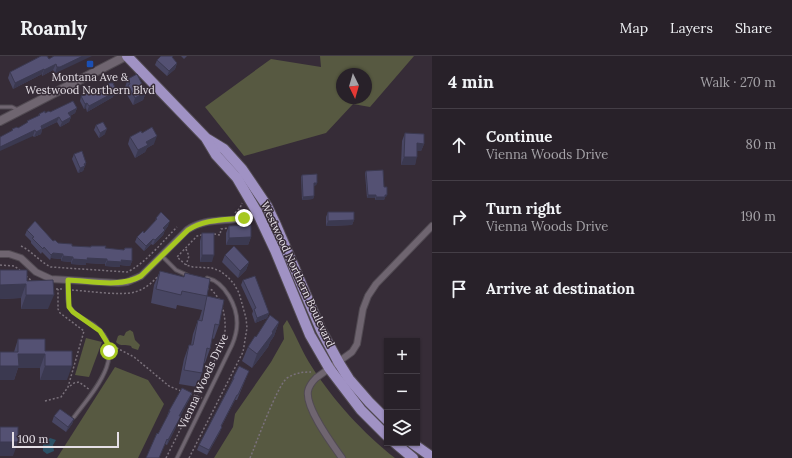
<!DOCTYPE html>
<meta charset="utf-8">
<style>
body{margin:0;font-family:Lora,serif;background:#302931;color:#f1f3f6}
.controls{position:absolute;right:12px;bottom:12px;display:grid;overflow:hidden;border-radius:0px;box-shadow:0 1px 3px #0004}
.controls button{width:36px;height:36px;display:grid;place-items:center;padding:0;border:0;border-bottom:1px solid #443e46;background:#282129;color:#f1f3f6;font:20px sans-serif}
.compass{position:absolute;left:336px;top:12px;width:36px;height:36px;border-radius:50%;background:#282129;box-shadow:0 1px 3px #0004;rotate:175deg}
.scale{position:absolute;left:12px;bottom:10px;width:107px;box-sizing:border-box;padding-left:4px;border:2px solid #e5dfe6;border-top:0;font-size:11px;line-height:14px;white-space:nowrap;color:#e5dfe6;-webkit-text-stroke:3px #362c37;paint-order:stroke}
.stop{position:absolute;width:12px;height:12px;margin:-9px;border:3px solid #a6c820;border-radius:50%;background:#fff}
.stop.end{background:#a6c820;border-color:#fff;box-shadow:0 1px 4px #0008}
.list{margin:0;padding:0;list-style:none}
h2{display:flex;justify-content:space-between;align-items:center;height:52px;margin:0;padding:0 16px;font-size:17px}
h2 small{font-size:13px;font-weight:400;color:#a5a3a8}
.list li{display:grid;grid-template-columns:26px 1fr auto;gap:12px;align-items:center;box-sizing:border-box;height:72px;padding:0 16px;border-top:1px solid #443e46}
.list b{display:block;font-size:15px;white-space:nowrap}
.list p{margin:0;font-size:13px;white-space:nowrap;color:#a5a3a8}
.list em{font-size:13px;font-style:normal;color:#a5a3a8}
.icon{flex:none;width:22px;height:22px;fill:none;stroke:currentColor;stroke-width:2;stroke-linecap:round;stroke-linejoin:round}
.map{position:relative;flex:none;width:432px;height:402px;overflow:hidden}
header{display:flex;align-items:center;gap:24px;box-sizing:border-box;height:56px;padding:0 20px;background:#282129;border-bottom:1px solid #443e46}
header strong{font-size:19px}
nav{display:flex;gap:22px;margin-inline-start:auto;font-size:14px}
main{display:flex}
aside{flex:1;background:#282129}
.map>svg:first-child{display:block}
.green{fill:#575941;fill-rule:evenodd}
.water{fill:#2c5266}
.lines{fill:none;stroke-linecap:round;stroke-linejoin:round}
.service-casing{stroke:#514a52;stroke-width:5}
.minor-casing{stroke:#514a52;stroke-width:8}
.tertiary-casing{stroke:#514a52;stroke-width:10}
.primary-casing{stroke:#514a52;stroke-width:12}
.path{stroke:#7a717b;stroke-width:1.5;stroke-dasharray:2 2;stroke-linecap:butt}
.service{stroke:#6f6570;stroke-width:3}
.minor{stroke:#6f6570;stroke-width:6}
.tertiary{stroke:#6f6570;stroke-width:8}
.primary{stroke:#a092c4;stroke-width:10}
.wall{fill:#484663}
.shaded-wall{fill:#3b3950}
.building{fill:#545173;stroke:#3b3950}
.route{stroke:#a6c820;stroke-width:5}
.transit-dot{fill:#1a4fb4;stroke:#362c37;stroke-width:1.5}
.labels{text-anchor:middle;dominant-baseline:central;stroke-width:3;stroke-linejoin:round;paint-order:stroke}
.poi-label{font-size:11px;fill:#e5dfe6;stroke:#362c37}
.street-label{font-size:11px;fill:#e5dfe6;stroke:#362c37}
</style>
<header>
<strong>Roamly</strong>
<nav><a>Map</a><a>Layers</a><a>Share</a></nav>
</header>
<main>
<div class="map">
<svg width="432" height="402" viewBox="0 0 432 402">
<rect width="100%" height="100%" fill="#362c37"/>
<g class="green">
<path d="M320,0H414L370,51L353,48L326,77L244,100L205,51L271,3L321,11ZM342,18H366V42H342Z"/>
<path d="M287,264C296,279 302,296 312,311C333,344 364,378 395,402H214L233,371L235,358L271,306L284,283L283,270Z"/>
<path d="M130,274L133,276L135,284L140,289L138,294L132,292L131,290C126,288 120,291 116,286L118,280L120,279L124,280L126,276Z"/>
<polygon points="86,282 102,286 89,321 75,319"/>
<polygon points="115,311 148,324 164,348 138,402 57,402"/>
</g>
<polygon class="water" points="50,382 56,384 53,389 54,395 47,398 43,395 43,389"/>
<g class="lines">
<defs>
<g id="service">
<polyline points="0,51 12,51 18,54"/>
<polyline points="162,200 176,214 187,219"/>
<path d="M68,224C68,232 66,242 69,249C72,259 87,264 95,270C130,297 92,337 74,361"/>
<path d="M177,402L232,289C235,282 237,275 237,267C237,250 225,226 207,222"/>
</g>
<g id="minor">
<path d="M0,198H9L21,202L36,216L51,223L118,227L127,226L141,220L187,174C206,161 225,167 246,161C251,160 255,157 260,154"/>
<path d="M342,402C332,388 305,352 308,335C309,330 312,326 316,322L352,296L357,288L363,253L368,240L376,228L432,170"/>
</g>
<polyline id="tertiary" points="0,65 126,0"/>
<g id="primary">
<polyline points="127,0 206,82 224,93 242,113 267,150 276,169 321,274 339,307 349,323 369,346 387,364"/>
<polyline points="207,84 216,99 237,122 257,156 275,194 310,279 329,312 361,354 387,380"/>
<polyline points="395,387 413,402"/>
<polyline points="412,387 432,401"/>
</g>
</defs>
<use href="#service" class="service-casing"/>
<use href="#minor" class="minor-casing"/>
<use href="#tertiary" class="tertiary-casing"/>
<use href="#primary" class="primary-casing"/>
<g class="path">
<polyline points="235,157 240,152 242,147"/>
<polyline points="214,178 220,179 221,173 229,172"/>
<path d="M21,190C33,196 40,206 51,211L127,216C144,209 164,184 177,171"/>
<polyline points="186,193 189,200 186,209"/>
<polyline points="0,209 14,210 20,214"/>
<polyline points="26,220 32,225"/>
<polyline points="207,232 212,234 219,243"/>
<polyline points="52,233 64,233"/>
<path d="M72,234C88,235 121,240 135,236C145,233 152,227 158,220"/>
<polyline points="113,290 134,301 169,330 181,335"/>
<polyline points="70,330 74,327 79,326 90,334"/>
<polyline points="190,338 202,342"/>
<polyline points="45,345 61,341 68,331 84,275 60,257 58,253 58,233"/>
<path d="M166,402L223,288C226,277 226,262 222,250"/>
<polyline points="189,402 243,296 247,272 246,262 239,237 234,228 228,221 220,215 212,212 193,211 186,209 177,201 197,180 202,179"/>
<path d="M250,402C256,388 277,330 287,322C295,317 302,316 311,316"/>
</g>
<use href="#service" class="service"/>
<use href="#minor" class="minor"/>
<use href="#tertiary" class="tertiary"/>
<use href="#primary" class="primary"/>
</g>
<g class="wall">
<polygon points="54,0 58,16 55,17 53,14 42,20 42,18 13,33 8,22 10,16 49,3"/>
<polygon points="181,0 187,0 184,3"/>
<polygon points="173,3 177,7 175,13 167,20 155,9 157,4"/>
<polygon points="128,23 146,36 143,44 133,49 126,37 127,34 125,31"/>
<polygon points="116,34 115,39 113,40 113,41 87,56 86,52 84,53 80,45 81,40 83,39 84,37"/>
<polygon points="77,52 75,57 70,60 71,61 69,66 60,71 57,66 42,73 41,78 34,81 33,80 12,75 12,73 18,72 27,67 27,65 38,60 39,58"/>
<polygon points="96,69 105,78 99,82 94,74"/>
<polygon points="142,77 154,88 147,92 145,96 135,102 128,88 130,81"/>
<polygon points="405,77 424,88 421,95 417,95 415,109 401,109 402,85"/>
<polygon points="74,98 86,107 83,115 78,117 72,103"/>
<polygon points="366,115 384,131 386,141 385,141 384,144 375,144 375,142 367,142 365,117"/>
<polygon points="302,119 317,127 316,129 314,130 314,140 313,143 302,144 301,121"/>
<polygon points="328,156 354,164 352,169 326,170 326,161"/>
<polygon points="156,162 168,170 165,174 163,179 153,189 151,188 144,195 135,186 137,181 144,177 155,166"/>
<polygon points="229,170 251,181 248,189 226,189 226,177"/>
<polygon points="27,174 58,187 72,190 90,191 91,190 105,192 124,194 125,192 132,205 130,210 120,209 120,211 105,210 105,208 86,207 86,209 71,208 71,206 61,205 61,203 51,202 50,204 42,196 41,198 31,187 31,185 25,179"/>
<polygon points="202,177 212,206 200,206 200,185"/>
<polygon points="225,199 249,206 246,214 238,222 222,206"/>
<polygon points="0,214 27,225 48,253 21,253 21,242 0,243"/>
<polygon points="160,215 184,221 185,217 207,240 219,269 214,283 212,282 210,293 205,307 204,307 202,317 197,331 179,328 184,303 189,289 191,289 193,278 198,264 199,264 202,254 177,249 176,253 151,247 154,229"/>
<polygon points="243,224 269,257 267,262 255,267 252,258 253,255 241,229"/>
<polygon points="279,266 274,280 270,286 268,291 252,312 242,305 248,291 256,281"/>
<polygon points="18,283 45,295 67,324 40,324 40,312 18,312 14,324 0,324 0,296 14,296"/>
<polygon points="249,315 237,344 235,344 221,371 220,376 207,399 197,394 199,389 231,327 233,322"/>
<polygon points="190,342 180,360 181,360 179,365 167,389 165,388 159,402 146,402 157,377 158,378 168,360 167,360 169,355"/>
<polygon points="54,360 74,363 72,368 66,376 52,366"/>
</g>
<g class="shaded-wall">
<polygon points="83,0 92,0 58,16 55,17 57,11"/>
<polygon points="177,7 175,13 167,20 169,15"/>
<polygon points="56,8 53,14 42,20 44,14"/>
<polygon points="44,13 42,18 13,33 15,27"/>
<polygon points="116,34 115,39 113,40 113,41 87,56 89,50"/>
<polygon points="146,36 143,44 133,49 135,42"/>
<polygon points="87,47 86,52 84,53 85,48"/>
<polygon points="77,52 75,57 67,62 68,57"/>
<polygon points="59,61 57,66 39,75 41,70"/>
<polygon points="71,61 69,66 60,71 62,66"/>
<polygon points="42,73 41,78 34,81 36,76"/>
<polygon points="107,73 105,78 99,82 100,77"/>
<polygon points="35,74 33,80 0,95 0,91"/>
<polygon points="157,80 154,88 147,92 145,96 135,102 138,94 146,86"/>
<polygon points="417,87 424,88 421,95 415,95"/>
<polygon points="404,101 417,101 415,109 401,109"/>
<polygon points="86,107 83,115 78,117 80,112 84,108"/>
<polygon points="314,127 317,127 316,129 313,130"/>
<polygon points="368,139 376,139 375,142 367,142"/>
<polygon points="385,139 387,139 386,141 384,141 385,141 384,144 375,144 376,141"/>
<polygon points="314,140 313,143 302,144 303,141"/>
<polygon points="354,164 352,169 326,170 328,165"/>
<polygon points="170,165 168,170 165,174 163,179 153,189 155,184 163,172"/>
<polygon points="251,181 248,189 226,189 229,182"/>
<polygon points="153,183 151,188 144,195 146,190"/>
<polygon points="53,197 63,198 61,203 51,202 50,204 51,199"/>
<polygon points="202,199 214,199 212,206 200,206"/>
<polygon points="63,200 73,201 71,206 61,205"/>
<polygon points="87,202 107,203 105,208 86,207 86,209 71,208 73,203"/>
<polygon points="121,204 132,205 130,210 120,209 120,211 105,210 107,205"/>
<polygon points="249,206 246,214 238,222 240,215"/>
<polygon points="26,228 21,242 0,243 0,229"/>
<polygon points="26,239 54,239 48,253 21,253"/>
<polygon points="269,257 267,262 255,267 257,262"/>
<polygon points="279,266 274,280 270,286 268,291 252,312 257,298"/>
<polygon points="18,298 45,298 40,312 18,312 14,324 0,324 0,310"/>
<polygon points="45,310 72,310 67,324 40,324"/>
<polygon points="192,337 190,342 178,365 179,360"/>
<polygon points="237,339 235,344 219,375 221,370"/>
<polygon points="181,360 179,365 167,389 168,384"/>
<polygon points="74,363 72,368 66,376 68,371"/>
<polygon points="222,371 220,376 207,399 209,394"/>
<polygon points="0,386 18,386 13,400 0,400"/>
</g>
<g class="building">
<polygon points="41,0 47,0 49,3 54,0 83,0 60,11 57,11 56,8 44,14 44,13 15,27 10,16"/>
<polygon points="161,0 173,0 172,1 177,7 169,15 157,4"/>
<polygon points="137,18 146,36 135,42 128,29 130,28 128,23"/>
<polygon points="110,27 113,27 116,34 114,35 115,36 89,50 87,47 85,48 81,40 85,39 84,37 92,33 93,36"/>
<polygon points="73,45 77,52 68,57 71,61 62,66 59,61 41,70 42,73 36,76 35,74 0,91 0,81 13,74 12,73 17,71 18,72 28,66 27,65 40,59 39,58 45,55 45,57 49,55 50,56"/>
<polygon points="103,66 107,73 100,77 96,69"/>
<polygon points="152,71 157,80 146,86 148,89 138,94 130,81 141,75 142,77"/>
<polygon points="405,77 424,78 424,88 417,87 417,101 404,101"/>
<polygon points="82,95 86,107 84,108 85,110 80,112 74,98"/>
<polygon points="383,114 384,131 387,131 387,139 385,139 385,141 376,141 376,139 368,139 366,115"/>
<polygon points="317,118 317,127 314,127 314,140 303,141 302,119"/>
<polygon points="161,156 170,165 163,172 165,174 155,184 153,183 146,190 137,181 143,175 144,177 157,163 156,162"/>
<polygon points="328,156 354,156 354,164 328,165"/>
<polygon points="35,165 53,185 55,184 58,187 72,188 72,190 91,191 91,190 106,190 105,192 124,194 125,192 132,192 132,205 121,204 122,206 107,205 107,203 87,202 88,204 73,203 73,201 63,200 63,198 53,197 51,199 44,191 43,193 32,182 34,181 27,174"/>
<polygon points="251,169 251,181 229,182 229,170"/>
<rect x="202" y="177" width="12" height="22"/>
<polygon points="234,190 249,206 240,215 225,199"/>
<polygon points="0,214 27,214 27,225 53,224 54,239 26,239 26,228 0,229"/>
<polygon points="160,215 184,221 185,217 210,223 207,240 182,235 181,239 156,233"/>
<polygon points="255,220 269,257 257,262 254,253 256,252 243,224"/>
<polygon points="207,240 224,244 219,269 215,268 210,293 207,292 202,317 184,314 189,289 193,289 198,264 202,265"/>
<polygon points="270,259 279,266 272,276 273,277 257,298 248,291 255,280 256,281"/>
<polygon points="18,283 45,283 45,295 72,295 72,310 45,310 45,298 18,298 19,310 0,310 0,296 18,296"/>
<polygon points="239,310 249,315 238,339 237,339 221,370 222,371 209,394 199,389 234,322 233,322"/>
<polygon points="182,332 192,337 179,360 181,360 168,384 167,383 159,402 146,402 157,377 158,378 170,355 169,355"/>
<polygon points="60,353 74,363 68,371 54,360"/>
<rect x="0" y="371" width="18" height="15"/>
</g>
<g class="lines">
<path class="route" d="M109,295L108,288L100,275L73,256L69,251L68,224C91,225 121,232 141,220L188,174C204,163 225,164 244,162"/>
</g>
<rect class="transit-dot" x="86" y="4" width="8" height="8" rx="2"/>
<g class="labels">
<g class="poi-label">
<text x="90" y="21">Montana Ave &amp;<tspan x="90" dy="13">Westwood Northern Blvd</tspan></text>
</g>
<g class="street-label">
<text transform="translate(298 218) rotate(65)">Westwood Northern Boulevard</text>
<text transform="translate(203 325) rotate(-65)">Vienna Woods Drive</text>
</g>
</g>
</svg>
<div class="controls">
<button>+</button>
<button>−</button>
<button><svg class="icon" aria-label="layers" viewBox="0 0 24 24"><path d="M12 4l9 5-9 5-9-5zM3 14l9 5 9-5"/></svg></button>
</div>
<svg class="compass" viewBox="-18 -18 36 36"><path d="M0-13l5 13h-10z" fill="#e53935"/><path d="M0 13l5-13h-10z" fill="#a5a3a8"/></svg>
<div class="scale">100 m</div>
<div class="stop" style="left:109px;top:295px"></div>
<div class="stop end" style="left:244px;top:162px"></div>
</div>
<aside>
<h2>4 min<small>Walk · 270 m</small></h2>
<ul class="list">
<li><svg class="icon" aria-label="ahead" viewBox="0 0 24 24"><path d="M12 20V5M6 11l6-6 6 6"/></svg><div><b>Continue</b><p>Vienna Woods Drive</p></div><em>80 m</em></li>
<li><svg class="icon" aria-label="right" viewBox="0 0 24 24"><path d="M7 20v-9h11M14 6l5 5-5 5"/></svg><div><b>Turn right</b><p>Vienna Woods Drive</p></div><em>190 m</em></li>
<li><svg class="icon" aria-label="arrive" viewBox="0 0 24 24"><path d="M6 21V4h12l-3 4 3 4H6"/></svg><div><b>Arrive at destination</b></div></li>
</ul>
</aside>
</main>
